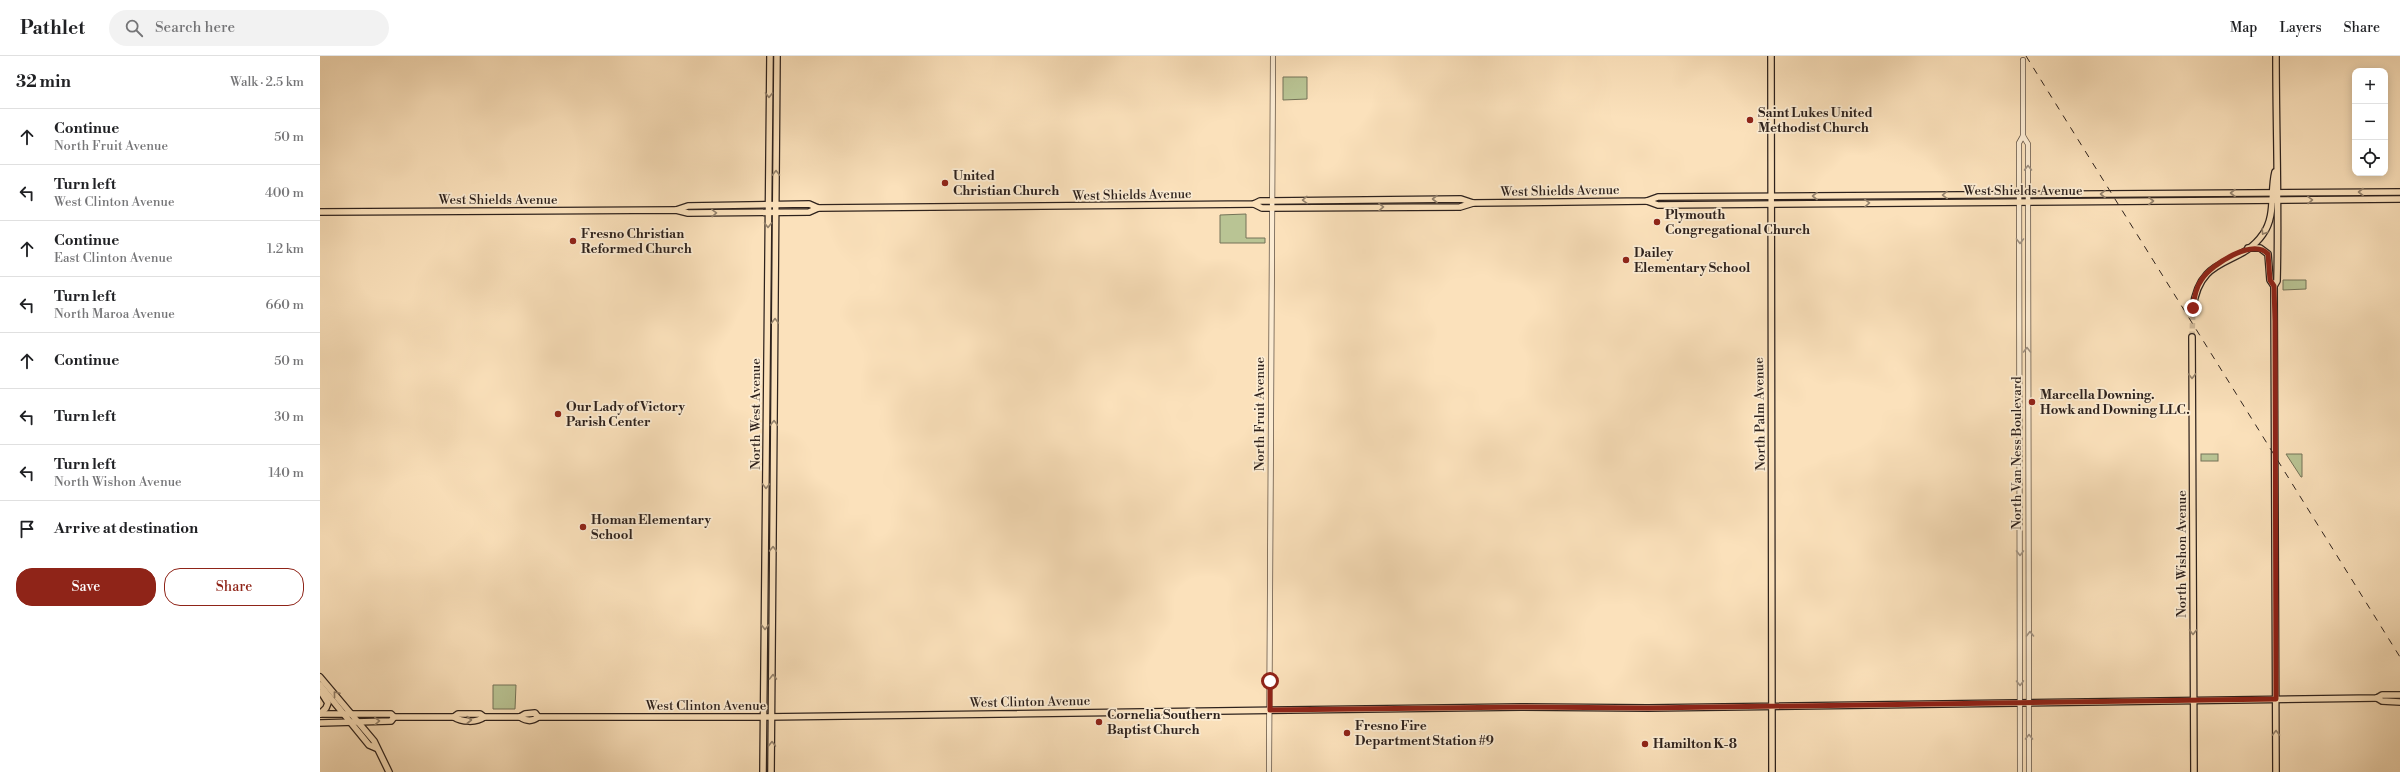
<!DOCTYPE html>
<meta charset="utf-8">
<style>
body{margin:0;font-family:"Libre Bodoni",serif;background:#f2f2f2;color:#202124}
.controls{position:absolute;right:12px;top:12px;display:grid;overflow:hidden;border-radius:8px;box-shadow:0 2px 10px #0003}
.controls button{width:36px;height:36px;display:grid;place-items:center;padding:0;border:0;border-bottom:1px solid #e0e0e0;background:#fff;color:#202124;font:20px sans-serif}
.stop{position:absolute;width:12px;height:12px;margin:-9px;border:3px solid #8f2418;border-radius:50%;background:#fff}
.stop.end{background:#8f2418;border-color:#fff;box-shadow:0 1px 4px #0008}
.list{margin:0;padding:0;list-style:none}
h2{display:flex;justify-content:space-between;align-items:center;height:52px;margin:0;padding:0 16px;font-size:17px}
h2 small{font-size:13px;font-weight:400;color:#757577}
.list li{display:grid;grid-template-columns:26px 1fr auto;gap:12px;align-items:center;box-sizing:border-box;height:56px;padding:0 16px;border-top:1px solid #e0e0e0}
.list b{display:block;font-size:15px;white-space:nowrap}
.list p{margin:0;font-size:13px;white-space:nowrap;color:#757577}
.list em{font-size:13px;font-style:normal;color:#757577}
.actions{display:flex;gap:8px;padding:12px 16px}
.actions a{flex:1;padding:9px 0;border:1px solid #8f2418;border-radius:16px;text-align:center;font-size:14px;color:#8f2418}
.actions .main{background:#8f2418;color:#fff}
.icon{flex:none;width:22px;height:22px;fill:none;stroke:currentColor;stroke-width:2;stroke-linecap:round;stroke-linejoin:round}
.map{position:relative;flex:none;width:2080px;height:716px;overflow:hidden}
header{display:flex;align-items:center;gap:24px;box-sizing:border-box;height:56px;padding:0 20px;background:#fff;border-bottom:1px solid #e0e0e0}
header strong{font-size:19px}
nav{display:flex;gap:22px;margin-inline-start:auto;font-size:14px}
.search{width:280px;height:36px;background:#f2f2f2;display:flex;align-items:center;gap:10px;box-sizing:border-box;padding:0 14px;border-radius:22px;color:#757577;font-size:15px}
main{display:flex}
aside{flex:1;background:#fff}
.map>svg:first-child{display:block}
.green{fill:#b9c494;stroke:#747358}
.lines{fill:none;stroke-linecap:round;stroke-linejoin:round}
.major-tunnel{stroke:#d2bb9b;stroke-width:5.5;stroke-dasharray:5.5 3;stroke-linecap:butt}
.minor-casing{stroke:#615244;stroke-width:6}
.major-casing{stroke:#2e221d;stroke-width:8}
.minor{stroke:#fcecd3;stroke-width:4.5}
.major{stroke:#fbe1bb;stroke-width:5.5}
.rail{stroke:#2e221d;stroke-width:1;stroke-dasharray:7 7;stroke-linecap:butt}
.oneway{stroke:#94826c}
.oneway2{stroke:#9f9181}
.route{stroke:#8f2418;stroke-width:5}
.poi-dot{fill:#8f2418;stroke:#fcecd3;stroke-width:1.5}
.labels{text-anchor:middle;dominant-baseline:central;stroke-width:3.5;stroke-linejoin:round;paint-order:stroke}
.poi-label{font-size:13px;font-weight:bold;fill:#2e221d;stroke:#fcecd3;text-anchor:start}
.street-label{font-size:13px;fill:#2e221d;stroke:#fcecd3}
</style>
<header>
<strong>Pathlet</strong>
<div class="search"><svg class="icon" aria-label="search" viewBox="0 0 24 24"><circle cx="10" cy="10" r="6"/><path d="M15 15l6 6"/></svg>Search here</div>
<nav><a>Map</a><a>Layers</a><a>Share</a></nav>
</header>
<main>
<aside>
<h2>32 min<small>Walk · 2.5 km</small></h2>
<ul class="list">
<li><svg class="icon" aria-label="ahead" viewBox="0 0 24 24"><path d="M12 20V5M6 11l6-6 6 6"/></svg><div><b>Continue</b><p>North Fruit Avenue</p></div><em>50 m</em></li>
<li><svg class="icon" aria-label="left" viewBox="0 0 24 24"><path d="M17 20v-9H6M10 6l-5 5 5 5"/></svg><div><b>Turn left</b><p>West Clinton Avenue</p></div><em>400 m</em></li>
<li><svg class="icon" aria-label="ahead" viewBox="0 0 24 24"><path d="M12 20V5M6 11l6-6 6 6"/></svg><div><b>Continue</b><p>East Clinton Avenue</p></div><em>1.2 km</em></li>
<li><svg class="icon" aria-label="left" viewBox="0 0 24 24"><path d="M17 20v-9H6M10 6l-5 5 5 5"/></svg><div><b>Turn left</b><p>North Maroa Avenue</p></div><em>660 m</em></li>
<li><svg class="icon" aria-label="ahead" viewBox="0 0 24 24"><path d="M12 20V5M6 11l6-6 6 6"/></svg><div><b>Continue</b></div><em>50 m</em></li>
<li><svg class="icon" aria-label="left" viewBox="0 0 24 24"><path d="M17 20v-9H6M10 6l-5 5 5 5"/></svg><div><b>Turn left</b></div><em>30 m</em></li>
<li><svg class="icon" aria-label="left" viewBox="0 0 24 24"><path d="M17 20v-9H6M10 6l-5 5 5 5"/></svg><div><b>Turn left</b><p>North Wishon Avenue</p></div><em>140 m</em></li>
<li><svg class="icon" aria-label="arrive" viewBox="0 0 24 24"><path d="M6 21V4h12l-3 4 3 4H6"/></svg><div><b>Arrive at destination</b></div></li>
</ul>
<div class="actions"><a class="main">Save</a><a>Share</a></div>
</aside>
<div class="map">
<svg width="2080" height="716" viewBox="0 0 2080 716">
<rect width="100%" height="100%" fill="#fbe1bb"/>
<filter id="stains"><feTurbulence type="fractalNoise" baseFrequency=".005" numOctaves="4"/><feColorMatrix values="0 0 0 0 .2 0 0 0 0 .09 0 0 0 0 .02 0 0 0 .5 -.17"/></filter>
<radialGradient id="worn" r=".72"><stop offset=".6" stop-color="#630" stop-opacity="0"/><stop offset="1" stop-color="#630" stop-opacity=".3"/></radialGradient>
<g class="green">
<polygon points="963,21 987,21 987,43 963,44"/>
<polygon points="926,158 926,182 945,182 945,187 900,187 900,159"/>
<polygon points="1963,224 1986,224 1986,233 1963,234"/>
<rect x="1881" y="398" width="17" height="7"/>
<polygon points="1966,398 1982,398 1982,421 1981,421"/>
<polygon points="173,629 196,629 195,653 173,653"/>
</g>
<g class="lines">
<polyline class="major-tunnel" points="1872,281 1873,252"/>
<defs>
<g id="minor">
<polyline points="1703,4 1703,80 1708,88 1708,139 1709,716"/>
<polyline points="949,716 953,0"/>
<polyline points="1700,716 1699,87 1703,80"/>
</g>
<g id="major">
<polyline points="1451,0 1452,716"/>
<polyline points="1327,145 1338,149 2080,143"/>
<polyline points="934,148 942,152 1140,151 1153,147 1327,145 1338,141 2080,136"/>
<polyline points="356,154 368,150 489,148 498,152 934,148 940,145 1141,143 1153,147"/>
<polyline points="0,156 356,154 368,157 489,156 498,152"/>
<polyline points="1928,192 1940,192 1948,198 1950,224 1954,230"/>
<path d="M1873,252C1880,197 1920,212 1943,178C1956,160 1950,136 1955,116"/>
<polyline points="1872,281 1874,716"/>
<polyline points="0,621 54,685 69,716"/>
<polyline points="0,629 49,689 56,692"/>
<polyline points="2057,642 2062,645 2080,646"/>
<polyline points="0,658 71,658 74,661 134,661 138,658 160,658 164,661"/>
<polyline points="0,658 6,652 8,647 1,636"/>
<path d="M134,661C141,666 157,667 164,661H200L205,658L215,657L218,661"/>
<path d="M200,661C206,665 212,666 218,661H445L1201,651L1328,652L2057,642L2062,639H2080"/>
<polyline points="0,667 71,665 74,661"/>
<polyline points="443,716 450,0"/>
<polyline points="451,716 457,0"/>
<path d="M1956,716L1954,230L1957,225C1959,149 1956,75 1956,0"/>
</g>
</defs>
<use href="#minor" class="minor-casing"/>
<use href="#major" class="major-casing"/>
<use href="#minor" class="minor"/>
<use href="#major" class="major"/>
<polyline class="rail" points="1706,0 2080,601"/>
</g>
<defs><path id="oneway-chevron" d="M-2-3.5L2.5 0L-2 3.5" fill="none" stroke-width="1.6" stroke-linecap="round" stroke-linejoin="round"/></defs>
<g class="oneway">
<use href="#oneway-chevron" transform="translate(449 39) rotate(91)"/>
<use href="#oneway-chevron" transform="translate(456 117) rotate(-90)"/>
<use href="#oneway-chevron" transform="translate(2041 136) rotate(180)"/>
<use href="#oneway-chevron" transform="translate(1913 137) rotate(180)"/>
<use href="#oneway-chevron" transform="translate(1783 138) rotate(180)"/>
<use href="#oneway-chevron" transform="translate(1625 139) rotate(179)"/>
<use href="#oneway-chevron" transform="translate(1495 140) rotate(180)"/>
<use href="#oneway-chevron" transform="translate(1115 143) rotate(-180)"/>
<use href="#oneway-chevron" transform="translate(985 144) rotate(179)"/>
<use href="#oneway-chevron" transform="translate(1990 144) rotate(-1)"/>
<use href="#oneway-chevron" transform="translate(1831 145)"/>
<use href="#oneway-chevron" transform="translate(1547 147) rotate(-1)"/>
<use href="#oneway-chevron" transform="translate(1061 151) rotate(-1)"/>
<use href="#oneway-chevron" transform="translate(394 157) rotate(-1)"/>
<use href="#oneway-chevron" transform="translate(448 169) rotate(90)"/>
<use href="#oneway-chevron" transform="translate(1944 176) rotate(122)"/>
<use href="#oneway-chevron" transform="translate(455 265) rotate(-90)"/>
<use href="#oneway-chevron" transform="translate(1872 320) rotate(89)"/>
<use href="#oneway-chevron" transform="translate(454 367) rotate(-89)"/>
<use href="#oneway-chevron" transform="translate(446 430) rotate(91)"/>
<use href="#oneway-chevron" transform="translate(453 493) rotate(-89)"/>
<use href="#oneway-chevron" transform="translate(445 571) rotate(90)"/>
<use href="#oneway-chevron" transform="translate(1873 576) rotate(90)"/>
<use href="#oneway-chevron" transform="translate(453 621) rotate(-90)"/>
<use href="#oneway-chevron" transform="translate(16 638) rotate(-130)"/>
<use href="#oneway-chevron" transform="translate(149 664)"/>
<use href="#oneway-chevron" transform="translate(57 665) rotate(-2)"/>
<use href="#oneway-chevron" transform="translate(1956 677) rotate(-90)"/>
<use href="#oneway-chevron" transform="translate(452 688) rotate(-89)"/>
</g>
<g class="oneway2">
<use href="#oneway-chevron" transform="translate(1708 112) rotate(-91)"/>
<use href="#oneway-chevron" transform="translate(1700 185) rotate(90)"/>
<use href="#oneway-chevron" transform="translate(1707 294) rotate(-90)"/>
<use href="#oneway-chevron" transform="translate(1700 497) rotate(90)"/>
<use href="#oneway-chevron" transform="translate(1710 578) rotate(-91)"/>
<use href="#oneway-chevron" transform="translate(1700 627) rotate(89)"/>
<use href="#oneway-chevron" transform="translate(1709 681) rotate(-90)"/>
</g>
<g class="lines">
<path class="route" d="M950,625V654L1201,651L1328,652L1956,643L1955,265L1954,230L1950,224L1948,198C1933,182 1892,208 1882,223C1876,231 1874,241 1873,252"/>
</g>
<g class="poi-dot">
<circle cx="1430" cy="64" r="4"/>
<circle cx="625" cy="127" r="4"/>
<circle cx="1337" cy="166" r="4"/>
<circle cx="253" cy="185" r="4"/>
<circle cx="1306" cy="204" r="4"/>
<circle cx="1712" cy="346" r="4"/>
<circle cx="238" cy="358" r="4"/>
<circle cx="263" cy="471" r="4"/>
<circle cx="779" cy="666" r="4"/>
<circle cx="1027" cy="677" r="4"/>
<circle cx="1325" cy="688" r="4"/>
</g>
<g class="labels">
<g class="poi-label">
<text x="1438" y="57">Saint Lukes United<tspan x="1438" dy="15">Methodist Church</tspan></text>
<text x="633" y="120">United<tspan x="633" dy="15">Christian Church</tspan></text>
<text x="1345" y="159">Plymouth<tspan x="1345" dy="15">Congregational Church</tspan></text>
<text x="261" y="178">Fresno Christian<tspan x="261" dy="15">Reformed Church</tspan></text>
<text x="1314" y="197">Dailey<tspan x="1314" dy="15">Elementary School</tspan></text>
<text x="1720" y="339">Marcella Downing.<tspan x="1720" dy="15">Howk and Downing LLC.</tspan></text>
<text x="246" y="351">Our Lady of Victory<tspan x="246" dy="15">Parish Center</tspan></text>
<text x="271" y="464">Homan Elementary<tspan x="271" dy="15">School</tspan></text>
<text x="787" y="659">Cornelia Southern<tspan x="787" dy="15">Baptist Church</tspan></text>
<text x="1035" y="670">Fresno Fire<tspan x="1035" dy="15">Department Station #9</tspan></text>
<text x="1333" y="688">Hamilton K-8</text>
</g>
<g class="street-label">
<text transform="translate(1240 135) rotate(-1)">West Shields Avenue</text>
<text x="1703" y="135">West Shields Avenue</text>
<text transform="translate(812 139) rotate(-1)">West Shields Avenue</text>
<text x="178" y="144">West Shields Avenue</text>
<text transform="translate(436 358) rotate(-90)">North West Avenue</text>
<text transform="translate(940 358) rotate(-90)">North Fruit Avenue</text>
<text transform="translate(1440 358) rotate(-91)">North Palm Avenue</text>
<text transform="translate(1697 397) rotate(-90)">North Van Ness Boulevard</text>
<text transform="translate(1862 498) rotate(-90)">North Wishon Avenue</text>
<text transform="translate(710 646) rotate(-1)">West Clinton Avenue</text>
<text x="386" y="650">West Clinton Avenue</text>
</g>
</g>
<rect width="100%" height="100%" filter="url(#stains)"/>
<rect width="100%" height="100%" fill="url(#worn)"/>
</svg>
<div class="controls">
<button>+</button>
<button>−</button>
<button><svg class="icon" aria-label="locate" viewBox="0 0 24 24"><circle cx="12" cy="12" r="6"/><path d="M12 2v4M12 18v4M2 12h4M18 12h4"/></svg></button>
</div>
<div class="stop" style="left:950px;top:625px"></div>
<div class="stop end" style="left:1873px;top:252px"></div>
</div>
</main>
